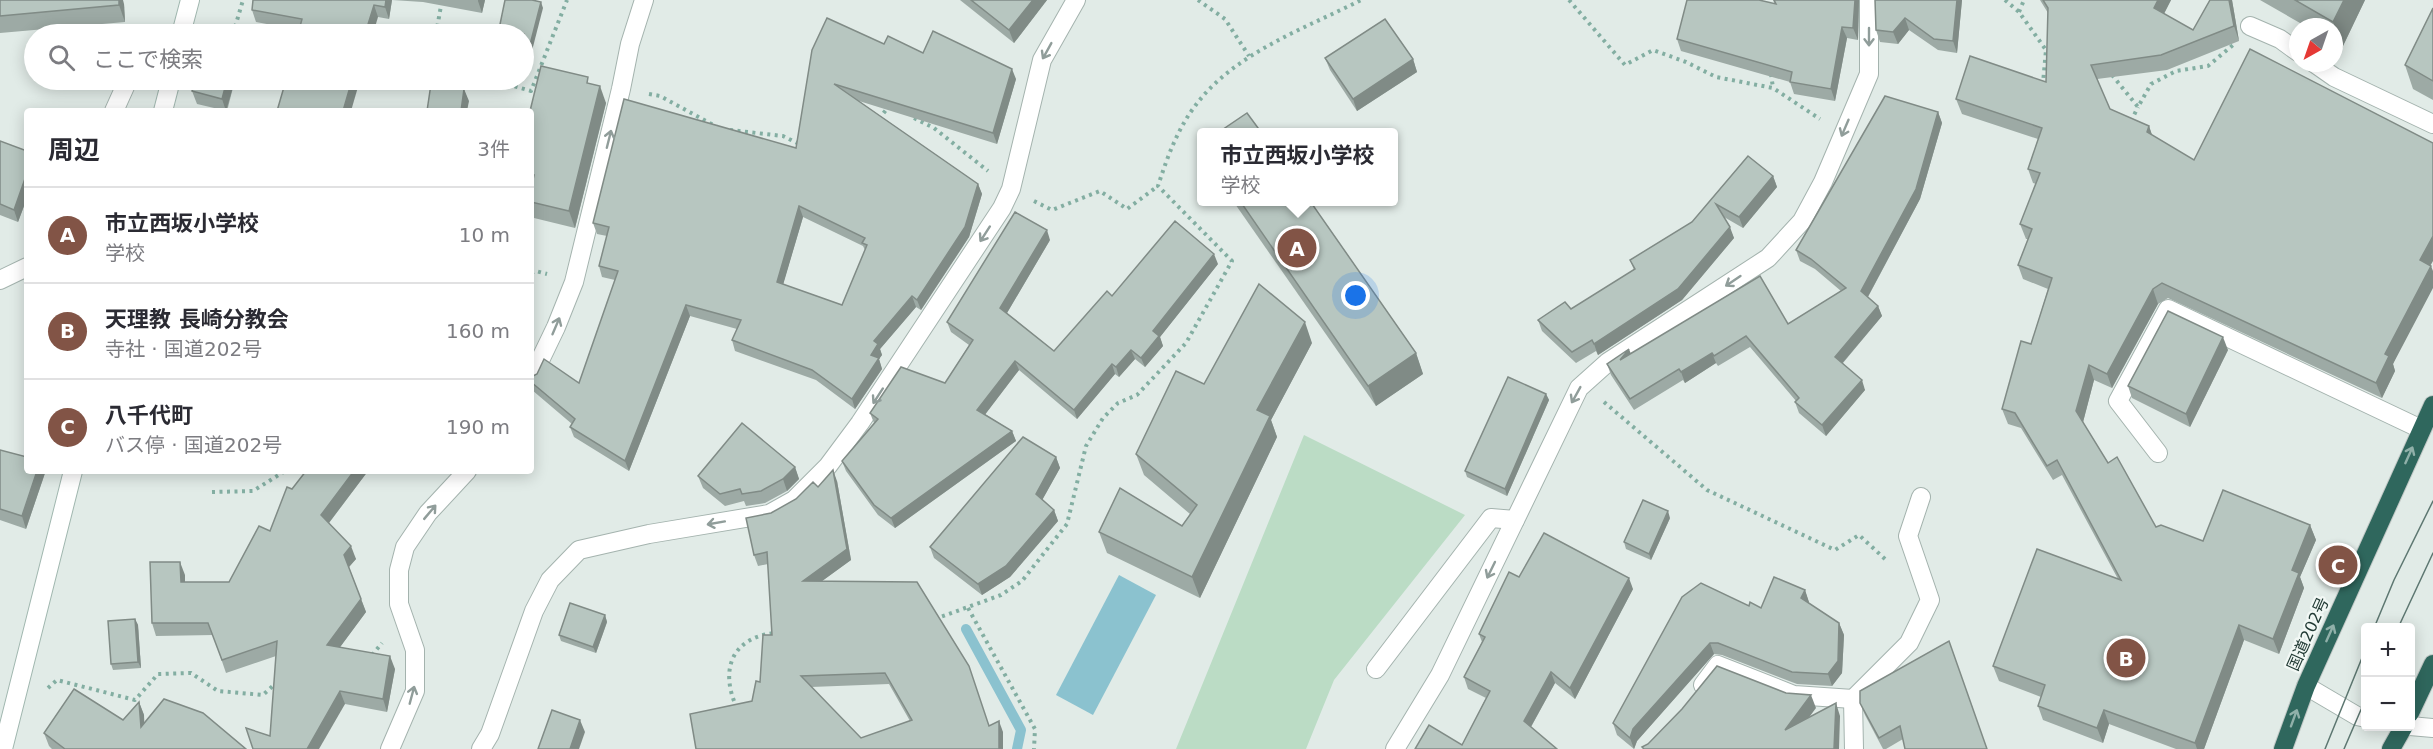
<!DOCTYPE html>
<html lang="ja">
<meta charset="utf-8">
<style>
body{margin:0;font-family:"DejaVu Sans","Noto Sans JP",sans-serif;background:#f2f2f3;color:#2b2b33}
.controls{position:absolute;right:18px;bottom:18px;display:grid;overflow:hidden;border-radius:6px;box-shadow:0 3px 15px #0003}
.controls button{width:54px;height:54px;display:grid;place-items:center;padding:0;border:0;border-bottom:2px solid #e1e1e2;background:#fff;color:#2b2b33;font:30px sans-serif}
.compass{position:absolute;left:2289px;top:18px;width:54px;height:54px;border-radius:50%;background:#fff;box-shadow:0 3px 15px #0003;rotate:220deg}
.you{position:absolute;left:1356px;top:296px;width:21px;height:21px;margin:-15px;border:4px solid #fff;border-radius:50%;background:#1a73e8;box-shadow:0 0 0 9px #1a73e833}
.badge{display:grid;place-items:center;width:39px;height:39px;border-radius:50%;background:#825446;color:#fff;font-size:20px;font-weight:700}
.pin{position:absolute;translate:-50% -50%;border:3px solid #fff;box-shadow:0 2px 6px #0006}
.popup{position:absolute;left:1197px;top:128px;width:201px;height:78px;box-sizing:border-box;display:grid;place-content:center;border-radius:6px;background:#fff;filter:drop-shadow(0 2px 4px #0005);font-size:20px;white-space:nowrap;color:#7c7c81}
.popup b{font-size:22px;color:#2b2b33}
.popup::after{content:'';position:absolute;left:50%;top:100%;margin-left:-12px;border:12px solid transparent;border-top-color:#fff}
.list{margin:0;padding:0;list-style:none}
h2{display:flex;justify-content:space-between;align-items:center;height:78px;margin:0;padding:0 24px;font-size:26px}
h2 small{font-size:20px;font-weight:400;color:#7c7c81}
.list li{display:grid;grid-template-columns:39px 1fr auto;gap:18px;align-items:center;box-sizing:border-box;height:96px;padding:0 24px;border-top:2px solid #e1e1e2}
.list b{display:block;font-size:22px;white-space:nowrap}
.list p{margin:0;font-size:20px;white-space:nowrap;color:#7c7c81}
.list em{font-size:20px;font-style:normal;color:#7c7c81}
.icon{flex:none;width:33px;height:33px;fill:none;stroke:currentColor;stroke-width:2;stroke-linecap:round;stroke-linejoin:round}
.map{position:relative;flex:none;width:2433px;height:749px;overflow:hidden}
.search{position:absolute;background:#fff;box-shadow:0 3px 15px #0003;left:24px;top:24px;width:510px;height:66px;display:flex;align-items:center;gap:15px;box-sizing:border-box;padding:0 21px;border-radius:33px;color:#7c7c81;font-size:22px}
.panel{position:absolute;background:#fff;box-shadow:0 3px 15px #0003;left:24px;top:108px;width:510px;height:366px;border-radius:6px}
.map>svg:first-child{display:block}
.green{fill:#bbdcc5}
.water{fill:#8bc2cf}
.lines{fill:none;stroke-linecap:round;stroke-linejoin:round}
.stream{stroke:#8bc2cf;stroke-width:10}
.lane-casing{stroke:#a4b3ae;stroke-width:20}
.street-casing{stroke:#a4b3ae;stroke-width:20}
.secondary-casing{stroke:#a0b7af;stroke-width:20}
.highway-casing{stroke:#c1c8c6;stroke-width:20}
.path{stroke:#83aea2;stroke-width:4;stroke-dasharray:3 4.5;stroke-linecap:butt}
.lane{stroke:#fff;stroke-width:18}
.street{stroke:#fff;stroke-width:18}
.secondary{stroke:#fff;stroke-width:18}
.highway{stroke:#2f675d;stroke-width:18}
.tram{stroke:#5d7771;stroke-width:1.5}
.wall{fill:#9daaa5;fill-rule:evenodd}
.shaded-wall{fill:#808b86}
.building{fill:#b7c6c0;stroke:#808b86;stroke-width:1.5;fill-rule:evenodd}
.oneway{stroke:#909d9a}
.oneway2{stroke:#90b0a9}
.labels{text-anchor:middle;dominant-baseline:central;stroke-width:4.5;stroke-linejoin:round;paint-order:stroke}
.street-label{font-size:16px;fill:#223b35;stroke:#f2f8f5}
</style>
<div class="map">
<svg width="2433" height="749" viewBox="0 0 2433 749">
<rect width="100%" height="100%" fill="#e1ebe7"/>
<polygon class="green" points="1304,435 1465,515 1334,680 1306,749 1176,749"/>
<polygon class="water" points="1119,575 1156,595 1093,715 1056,695"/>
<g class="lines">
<polyline class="stream" points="966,629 1021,730 1017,749"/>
<defs>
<polyline id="lane" points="2158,453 2118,401 2168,309 2421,429"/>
<g id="street">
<polyline points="2250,26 2280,39 2298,52"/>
<polyline points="2314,63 2334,77 2433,124"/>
<polyline points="114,111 128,80"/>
<polyline points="0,280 27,267"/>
<polyline points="531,379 556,327 574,282 621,89 630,44 644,0"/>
<polyline points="1376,669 1491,518 1515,520"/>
<polyline points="1703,685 1718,665 1794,695 1853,699"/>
<polyline points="2306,686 2357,716 2366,718"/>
<polyline points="2410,726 2433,728"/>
<polyline points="390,749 415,691 415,650 399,604 399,570 405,547 428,513 467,471"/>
<polyline points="481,749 490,734 534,611 550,580 579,550 649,534 769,514 794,500 828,466 860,423 1002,208 1011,189 1042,60 1076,0"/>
<polyline points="1395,749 1440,675 1579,388 1608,362 1768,258 1802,221 1823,182 1869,74 1869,0"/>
<polyline points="1854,749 1853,699 1909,643 1930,600 1908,536 1921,497"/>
</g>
<g id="secondary">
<polyline points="181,34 190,0"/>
<polyline points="163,111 171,80"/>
<polyline points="3,749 73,471"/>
</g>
<g id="highway">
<polyline points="2410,713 2433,664"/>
<polyline points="2283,749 2306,686 2433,405"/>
<polyline points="2391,749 2404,726"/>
</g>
</defs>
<use href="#lane" class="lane-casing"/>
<use href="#street" class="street-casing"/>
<use href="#secondary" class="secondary-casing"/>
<use href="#highway" class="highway-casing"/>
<g class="path">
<polyline points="1198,0 1225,19 1249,56"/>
<polyline points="1569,0 1625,65 1653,50 1686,62 1716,77 1773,88 1820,119"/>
<polyline points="2005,0 2019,12 2046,50 2043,83"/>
<polyline points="2019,12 2024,0"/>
<polyline points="233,34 243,0"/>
<polyline points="436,34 442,0"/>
<polyline points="1771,74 1773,88"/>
<polyline points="2112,75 2138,107 2151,84 2176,71 2208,66 2233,45"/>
<polyline points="493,80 531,91 567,0"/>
<polyline points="649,94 660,96 717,127"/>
<polyline points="914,118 934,128 988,171"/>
<polyline points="879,119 889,106"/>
<polyline points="2131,121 2138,107"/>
<polyline points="730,130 783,136 801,145"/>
<polyline points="1034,201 1052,210 1100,191 1127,209 1158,186"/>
<polyline points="531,273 536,271 547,274"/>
<polyline points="1604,402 1707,490 1835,550 1859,535 1885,559"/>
<polyline points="212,492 253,491 285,471"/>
<polyline points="968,608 1035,729 1034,749"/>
<path d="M935,619L1001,595L1022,581L1067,524L1086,446L1103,418L1118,403L1137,395L1186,343L1232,261L1158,186C1167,158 1177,130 1195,106C1234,53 1304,29 1361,0"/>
<polyline points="372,655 382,643"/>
<polyline points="48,688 57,680 135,700 158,674 191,673 218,691 263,695 276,683"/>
<path d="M737,708C720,672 730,638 774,633"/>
</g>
<use href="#lane" class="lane"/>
<use href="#street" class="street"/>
<use href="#secondary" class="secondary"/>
<use href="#highway" class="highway"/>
<g class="tram">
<polyline points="2374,628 2394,580 2433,501"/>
<polyline points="2398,628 2433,553"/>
<polyline points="2325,749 2366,648"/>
<polyline points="2344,749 2366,698"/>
</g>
</g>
<g class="wall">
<polygon points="0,0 124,4 125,22 0,33"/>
<polygon points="253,0 485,0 482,13 423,2 392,0 389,19 378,17 299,30 256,22 252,10"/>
<polygon points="960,0 1047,0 1014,43"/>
<polygon points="1773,0 1859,0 1858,40 1847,38 1835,101 1794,94 1790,82 1681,51 1677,39 1775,4"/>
<polygon points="1875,0 1962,0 1957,53 1938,50 1909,30 1898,44 1880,42 1876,30"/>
<polygon points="2040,0 2171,0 2164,14 2193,30 2232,0 2239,41 2167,70 2097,79 2110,109 2149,126 2152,135 2194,160 2430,266 2393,364 2395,371 2382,398 2168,298 2158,304 2112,388 2094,380 2083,422 2108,463 2156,527 2203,541 2310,525 2316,540 2300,577 2304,588 2279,654 2244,640 2204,749 2176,749 2109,724 2103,743 2043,720 2038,706 2041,697 1999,681 1993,666 2118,579 2062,475 2053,480 2021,428 2008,424 2002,409 2031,344 2048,289 2023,279 2018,265 2028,239 2026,239 2020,224 2036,184 2033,183 2028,169 2038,139 1962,114 1956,99 2046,82 2048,13"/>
<polygon points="2260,0 2365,0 2342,48 2334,43 2334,27 2307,27"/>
<polygon points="2433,8 2433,100 2413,89 2405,65"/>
<path d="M884,44L923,53L1016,79L997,144L859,101L978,184L982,194L969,237L921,310L916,307L880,349L882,355L879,359L882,369L855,409L816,380L735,351L732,340L737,329L690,316L629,471L574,437L570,427L572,424L532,390L531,377L579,383L615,280L602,277L599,266L607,236L597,234L593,223L796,148L812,50ZM803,217L863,246L865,250L842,305L783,284Z"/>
<polygon points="1325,58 1413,59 1417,72 1357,111 1330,70"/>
<polygon points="195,80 235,80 227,111 197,104 192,91"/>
<polygon points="591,84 606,103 575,228 534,218 531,210 531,111"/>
<polygon points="1938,112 1942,123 1920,199 1868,297 1878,306 1882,316 1843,363 1865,390 1826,436 1799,413 1795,402 1796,401 1750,347 1718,366 1716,363 1685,383 1683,380 1634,410 1611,375 1607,364 1630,353 1788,324 1841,291 1815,269 1800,261 1796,250"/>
<polygon points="0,141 27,151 27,198 18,222 0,215"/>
<polygon points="1748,156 1773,176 1777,187 1743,228 1724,217 1734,238 1682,300 1598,355 1596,351 1576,363 1542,331 1538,320 1571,309 1634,270 1630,260 1692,222"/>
<polygon points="1233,201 1310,201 1416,353 1423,374 1376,406"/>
<polygon points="1050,240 1007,313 1054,351 1112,296 1218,264 1160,337 1163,346 1145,367 1135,359 1119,377 1115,374 1077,419 1019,370 985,414 1012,431 1016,441 895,528 878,515 846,471 842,461 874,423 870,413 945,383 969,345 951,332 947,322"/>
<polygon points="1312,343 1271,420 1277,437 1200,598 1107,553 1099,532 1182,526 1190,514 1144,475 1136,454 1204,384"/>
<polygon points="2228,350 2190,427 2132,398 2128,386"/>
<polygon points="1546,394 1549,400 1507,496 1467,477 1465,471"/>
<polygon points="0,450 45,473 26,529 0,520"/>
<polygon points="1056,457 1060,468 1042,500 1054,510 1058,521 1010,577 982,595 934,558 930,547"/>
<polygon points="795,467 799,479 787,491 765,503 746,506 744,501 725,506 703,488 698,476"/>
<polygon points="306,471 368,471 329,523 356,559 349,567 366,612 340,647 395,669 387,712 345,704 270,736 276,656 226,673 213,635 156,636 152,623 185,575 185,582 229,582 270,531 292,489"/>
<path d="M837,481L851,560L822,581L989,726L1003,732V749H696L752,701L760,682L772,635L768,564L758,566L754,555L818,487ZM889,684L910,721L861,738L811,687Z"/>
<polygon points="1670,518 1651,560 1626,549 1624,542"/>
<polygon points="1519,577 1633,589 1575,699 1555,683 1531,727 1462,745 1486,698 1468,689 1464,677 1482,642 1479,634"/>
<polygon points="1805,590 1809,603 1839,623 1844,635 1842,673 1832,686 1797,684 1722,655 1714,654 1637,741 1634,749 1617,735 1613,723 1749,606 1761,608"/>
<polygon points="605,615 607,622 596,653 561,641 559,635"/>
<polygon points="135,619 138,625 141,668 113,670 111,664"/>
<polygon points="1949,641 1903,739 1886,749 1883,749 1865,715 1860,703"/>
<polygon points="139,702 144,715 144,723 246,749 52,749 49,746 44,733 123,720"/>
</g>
<g class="shaded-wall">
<polygon points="119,0 123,0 124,4 125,22 119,5"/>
<polygon points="386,0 392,0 389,19 385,7"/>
<polygon points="478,0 485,0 482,13 478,1"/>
<polygon points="1033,0 1047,0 1014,43 1009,30"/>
<polygon points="1855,0 1859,0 1858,40 1853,28"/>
<polygon points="1957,0 1962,0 1957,53 1953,41"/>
<polygon points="2158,0 2171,0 2159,23 2154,8"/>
<polygon points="2229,0 2232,0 2239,41 2234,26"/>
<polygon points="2344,0 2365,0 2342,48 2333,22"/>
<polygon points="541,2 543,8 526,74 524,68"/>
<polygon points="374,5 378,17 373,34 365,34"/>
<polygon points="1905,18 1909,30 1898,44 1893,32"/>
<polygon points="1842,27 1847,38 1835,101 1831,89"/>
<polygon points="1413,59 1417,72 1357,111 1353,99"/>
<polygon points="1012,69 1016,79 997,144 993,133"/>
<polygon points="227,80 235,80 226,111 222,99"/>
<polygon points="352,80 360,80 351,111 343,111"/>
<polygon points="600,86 606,103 575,228 569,211"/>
<polygon points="464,89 469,101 467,111 461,111"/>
<polygon points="1938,112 1942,123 1920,199 1865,302 1861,291"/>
<polygon points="2149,126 2154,141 2147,132"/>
<polygon points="27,173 27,198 18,222 14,210"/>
<polygon points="1773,176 1777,187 1743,228 1739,217"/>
<polygon points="978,184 982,194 969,237 921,310 917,300"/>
<polygon points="799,206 803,217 781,292 777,282"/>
<polygon points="1730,227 1734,238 1682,300 1598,355 1594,344"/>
<polygon points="1047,230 1050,240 1004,318 1000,308"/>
<polygon points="2433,236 2433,261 2425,275 2420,260"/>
<polygon points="1214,254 1218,264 1160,337 1163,346 1145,367 1141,358 1153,331"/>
<polygon points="2431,266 2433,271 2433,288 2393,364 2395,371 2382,398 2376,383 2385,354"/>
<polygon points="2153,289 2158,304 2112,388 2107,374"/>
<polygon points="912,296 916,307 880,349 882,355 879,359 882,369 855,409 852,399 871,355 874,341"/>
<polygon points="686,305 690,316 629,471 625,461"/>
<polygon points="1878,306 1882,316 1839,367 1835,357"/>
<polygon points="1305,322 1312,343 1271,420 1277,437 1200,598 1192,577 1257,410"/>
<polygon points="2223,337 2228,350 2190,427 2186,414"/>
<polygon points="1629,349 1633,359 1620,360"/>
<polygon points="1131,350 1135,359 1119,377 1116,367"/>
<polygon points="1416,353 1423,374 1376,406 1368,386"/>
<polygon points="1712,353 1716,363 1685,383 1681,372"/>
<polygon points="1015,361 1019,370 981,420 977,410"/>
<polygon points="1112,364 1115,374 1077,419 1074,410"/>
<polygon points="2089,365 2094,380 2082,426 2076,411"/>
<polygon points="1862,380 1865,390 1826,436 1822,425"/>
<polygon points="1546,394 1549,400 1507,496 1505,489"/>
<polygon points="1012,431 1016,441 895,528 891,518"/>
<polygon points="1056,457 1060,468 1040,504 1036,494"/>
<polygon points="795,467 799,479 787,491 783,479"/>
<polygon points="833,470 837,481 851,560 807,592 803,581"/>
<polygon points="37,471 44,471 45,473 26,529 22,516"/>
<polygon points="354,471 368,471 325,528 321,515"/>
<polygon points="1054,510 1058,521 1010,577 982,595 978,584"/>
<polygon points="1668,511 1670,518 1651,560 1649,554"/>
<polygon points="2310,525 2316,540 2300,577 2304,588 2279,654 2273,639 2292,570"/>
<polygon points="351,546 356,559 348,568 344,555"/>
<polygon points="180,562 185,575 185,595 181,582"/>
<polygon points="1629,578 1633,589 1575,699 1570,688"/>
<polygon points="1805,590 1809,602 1806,610 1801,598"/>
<polygon points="361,599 366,612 332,658 327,645"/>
<polygon points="605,615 607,622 596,653 593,647"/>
<polygon points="135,619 138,625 141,668 138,662"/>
<polygon points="1839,623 1844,635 1842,673 1832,686 1828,674"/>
<polygon points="2239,625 2244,640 2204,749 2197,749 2195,743"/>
<polygon points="1710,643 1714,654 1637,741 1634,749 1630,738 1633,729"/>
<polygon points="390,656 395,669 387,712 383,699"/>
<polygon points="1551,672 1555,683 1528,732 1524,721"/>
<polygon points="340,691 345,704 319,749 307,749"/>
<polygon points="1811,695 1816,708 1790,743 1785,730"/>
<polygon points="139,702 144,715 145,740 141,727"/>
<polygon points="1836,703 1840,716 1839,749 1834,749"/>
<polygon points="2104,710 2109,724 2103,743 2097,728"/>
<polygon points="580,720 585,732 579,749 570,749"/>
<polygon points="999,721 1003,732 1003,749 999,749"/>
</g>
<g class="building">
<polygon points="0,0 119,0 119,5 0,16"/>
<polygon points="253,0 386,0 385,7 374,5 365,34 298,34 302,19 252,10"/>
<polygon points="505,0 532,0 541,2 524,68 524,34 498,34"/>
<polygon points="971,0 1033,0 1009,30"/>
<polygon points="1687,0 1759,0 1776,4 1774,0 1855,0 1853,28 1842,27 1831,89 1790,82 1792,72 1677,39"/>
<polygon points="1875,0 1957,0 1953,41 1934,39 1905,18 1893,32 1876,30"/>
<polygon points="2043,0 2158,0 2154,8 2193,30 2210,0 2229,0 2234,26 2161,55 2091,65 2110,109 2149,126 2147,132 2194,160 2250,49 2433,143 2433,236 2420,260 2431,266 2385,354 2389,356 2376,383 2162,283 2153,289 2107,374 2089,365 2076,411 2108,463 2117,457 2156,527 2161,525 2203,541 2223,490 2310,525 2292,570 2299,573 2273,639 2239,625 2195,743 2104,710 2097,728 2038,706 2045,685 1993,666 2037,549 2121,580 2057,460 2047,466 2015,413 2002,409 2021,341 2031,344 2052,278 2018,265 2032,229 2020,224 2040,173 2028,169 2042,128 1956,99 1970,56 2046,82 2048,8"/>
<polygon points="2295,0 2344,0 2333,22"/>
<polygon points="2433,8 2433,81 2405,65"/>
<path d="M827,18L884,44L888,36L923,53L933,31L1012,69L993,133L834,84L978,184L965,227L917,300L912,296L874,341L878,344L871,355L879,358L852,399L812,370L732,340L741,320L686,305L625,461L570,427L575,419L531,382V377L537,374L544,359L579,383L618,271L599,266L609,227L593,223L624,99L796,148L812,50ZM799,206L865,238L862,243L867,245L842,305L777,282Z"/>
<polygon points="1385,19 1413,59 1353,99 1325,58"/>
<polygon points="541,66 588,77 587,83 600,86 569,211 531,202 531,189 534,175 531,175 531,111 530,111"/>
<polygon points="195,80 227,80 222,99 192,91"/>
<polygon points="286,80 352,80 343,111 277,111"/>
<polygon points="431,84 464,89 461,111 427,111"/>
<polygon points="1885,96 1938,112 1916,189 1861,291 1878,306 1835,357 1862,380 1822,425 1795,402 1799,398 1746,336 1714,356 1712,353 1681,372 1679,369 1630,399 1607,364 1629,349 1620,360 1760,276 1788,324 1846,288 1811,259 1796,250"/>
<polygon points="1247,113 1261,132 1219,132"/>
<polygon points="0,141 27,151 27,173 14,210 0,204"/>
<polygon points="1748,156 1773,176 1739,217 1716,204 1730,227 1678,289 1594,344 1592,340 1572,352 1538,320 1565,302 1571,309 1635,269 1630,260 1692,222"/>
<polygon points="1240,201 1310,201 1416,353 1368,386"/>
<polygon points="1015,212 1047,230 1000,308 1054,351 1107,291 1112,296 1175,221 1214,254 1153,331 1159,336 1141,358 1131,350 1116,367 1112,364 1074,410 1015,361 977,410 1012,431 891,518 874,505 842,461 878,419 870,413 901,367 945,383 973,340 947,322"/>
<polygon points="1259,284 1305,322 1257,410 1270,416 1192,577 1099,532 1120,488 1182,526 1197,505 1136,454 1176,371 1204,384"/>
<polygon points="2168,311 2223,337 2186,414 2128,386"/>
<polygon points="1508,377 1546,394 1505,489 1465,471"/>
<polygon points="742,423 795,467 783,479 761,491 742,494 740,489 720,494 698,476"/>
<polygon points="1023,437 1056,457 1036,494 1054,510 1006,566 978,584 930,547"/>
<polygon points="0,450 27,457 27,471 37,471 22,516 0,509"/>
<path d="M833,470L847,549L803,581L917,582L969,666L989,726L999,721V749H696L690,714L752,701L756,681L760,682L763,635H772L767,552L754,555L746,518L771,513L796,499L813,482L818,487ZM885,673L912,720L861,738L801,676Z"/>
<polygon points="306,471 354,471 321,515 351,546 344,555 361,599 327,645 390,656 383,699 340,691 307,749 253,749 246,728 270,736 277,641 222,660 208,623 152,623 150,562 180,562 181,582 229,582 259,526 270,531 287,487 292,489"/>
<polygon points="1643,500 1668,511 1649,554 1624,542"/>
<polygon points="1544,533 1629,578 1570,688 1551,672 1524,721 1557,749 1415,749 1429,725 1462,745 1490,691 1464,677 1485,637 1479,634 1509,572 1519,577"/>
<polygon points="1774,577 1805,590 1801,598 1839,623 1838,661 1828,674 1792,672 1718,643 1710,643 1633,729 1630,738 1613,723 1682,597 1701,583 1749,606 1750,602 1761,608"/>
<polygon points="570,603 605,615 593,647 559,635"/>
<polygon points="135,619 138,662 111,664 108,621"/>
<polygon points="1949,641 1987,749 1905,749 1900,726 1879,738 1860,703 1860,691"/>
<polygon points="1717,666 1786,693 1811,695 1785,730 1836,703 1834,749 1644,749 1642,747 1648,744 1682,709"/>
<polygon points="74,689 123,720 139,702 141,727 164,699 203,713 246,749 65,749 44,733"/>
<polygon points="552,710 580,720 570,749 538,749"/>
</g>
<defs><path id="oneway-shaft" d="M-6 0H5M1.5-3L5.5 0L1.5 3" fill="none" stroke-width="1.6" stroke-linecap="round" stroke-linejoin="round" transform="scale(1.5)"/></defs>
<g class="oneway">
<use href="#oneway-shaft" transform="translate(1869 37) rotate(90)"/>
<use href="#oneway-shaft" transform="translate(1047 51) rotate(119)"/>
<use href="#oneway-shaft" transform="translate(1845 128) rotate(113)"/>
<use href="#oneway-shaft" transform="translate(609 139) rotate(-76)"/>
<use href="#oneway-shaft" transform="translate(985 234) rotate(123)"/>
<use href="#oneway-shaft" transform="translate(1733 281) rotate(146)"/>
<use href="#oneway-shaft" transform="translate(556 326) rotate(-67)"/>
<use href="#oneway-shaft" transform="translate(1576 395) rotate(119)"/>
<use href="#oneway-shaft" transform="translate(878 396) rotate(123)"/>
<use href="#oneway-shaft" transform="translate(430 512) rotate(-50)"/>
<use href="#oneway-shaft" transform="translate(716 523) rotate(170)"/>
<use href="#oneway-shaft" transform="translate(1491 570) rotate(116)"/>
<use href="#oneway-shaft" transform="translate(412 695) rotate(-75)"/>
</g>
<g class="oneway2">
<use href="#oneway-shaft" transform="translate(2409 455) rotate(-66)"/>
<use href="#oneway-shaft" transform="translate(2330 633) rotate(-66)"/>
<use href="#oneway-shaft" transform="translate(2294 718) rotate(-70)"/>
</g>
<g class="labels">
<g class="street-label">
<text transform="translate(2308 634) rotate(-66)">国道202号</text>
</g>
</g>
</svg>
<div class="controls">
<button>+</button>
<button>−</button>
</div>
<svg class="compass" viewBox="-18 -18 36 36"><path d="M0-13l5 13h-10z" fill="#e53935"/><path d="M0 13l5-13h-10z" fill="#7c7c81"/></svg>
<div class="you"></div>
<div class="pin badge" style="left:1297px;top:248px">A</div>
<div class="popup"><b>市立西坂小学校</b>学校</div>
<div class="pin badge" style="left:2126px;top:658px">B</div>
<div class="pin badge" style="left:2338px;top:565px">C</div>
<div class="search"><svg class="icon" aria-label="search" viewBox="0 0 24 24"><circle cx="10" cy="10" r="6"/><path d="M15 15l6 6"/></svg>ここで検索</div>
<section class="panel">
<h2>周辺<small>3件</small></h2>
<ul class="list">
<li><span class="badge">A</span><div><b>市立西坂小学校</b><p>学校</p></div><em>10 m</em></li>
<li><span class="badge">B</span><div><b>天理教 長崎分教会</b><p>寺社 · 国道202号</p></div><em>160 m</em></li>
<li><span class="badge">C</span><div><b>八千代町</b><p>バス停 · 国道202号</p></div><em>190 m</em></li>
</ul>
</section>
</div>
